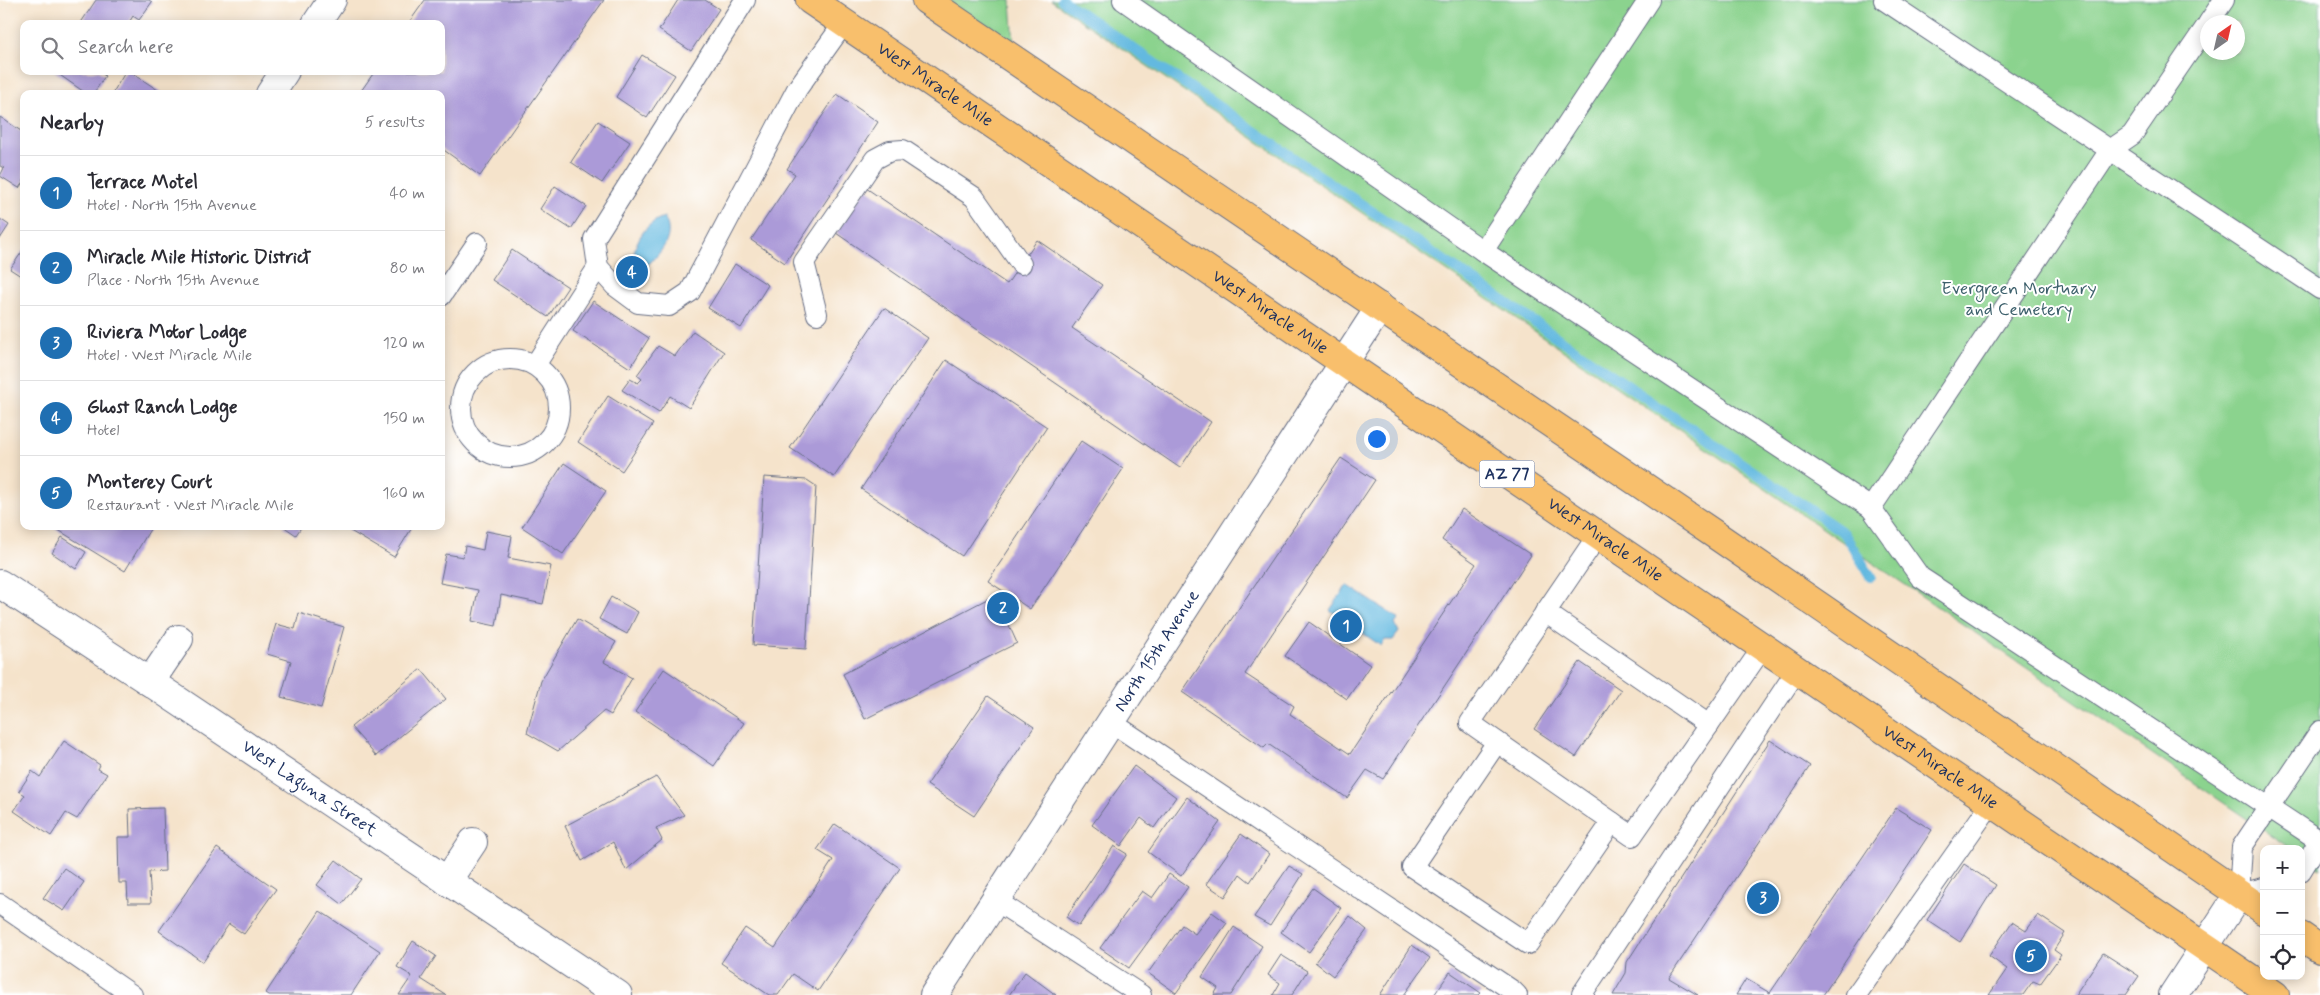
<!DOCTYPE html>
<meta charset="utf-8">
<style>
body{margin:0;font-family:Mynerve,sans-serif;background:#f7f7f7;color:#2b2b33}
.controls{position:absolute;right:15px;bottom:15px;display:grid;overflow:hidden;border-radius:10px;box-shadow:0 2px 12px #0003}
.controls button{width:45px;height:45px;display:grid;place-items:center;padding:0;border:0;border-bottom:1px solid #e1e1e2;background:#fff;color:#2b2b33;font:25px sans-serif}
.compass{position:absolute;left:2200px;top:15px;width:45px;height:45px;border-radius:50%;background:#fff;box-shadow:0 2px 12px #0003;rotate:34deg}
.you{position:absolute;left:1376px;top:438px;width:18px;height:18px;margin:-12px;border:4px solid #fff;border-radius:50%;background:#1a73e8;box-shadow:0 0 0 8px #1a73e833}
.badge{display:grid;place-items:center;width:32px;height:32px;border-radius:50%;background:#1f6fb2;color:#fff;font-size:16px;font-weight:700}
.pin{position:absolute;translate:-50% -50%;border:2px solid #fff;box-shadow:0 1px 5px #0006}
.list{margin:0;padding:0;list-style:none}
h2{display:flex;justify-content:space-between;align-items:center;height:65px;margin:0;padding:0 20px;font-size:21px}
h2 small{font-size:16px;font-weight:400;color:#7c7c81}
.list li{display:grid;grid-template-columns:32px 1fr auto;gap:15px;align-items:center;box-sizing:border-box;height:75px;padding:0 20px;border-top:1px solid #e1e1e2}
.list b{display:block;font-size:19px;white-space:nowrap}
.list p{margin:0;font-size:16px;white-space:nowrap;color:#7c7c81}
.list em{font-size:16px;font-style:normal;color:#7c7c81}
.icon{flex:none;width:28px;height:28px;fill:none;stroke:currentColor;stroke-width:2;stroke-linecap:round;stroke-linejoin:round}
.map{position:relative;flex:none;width:2320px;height:995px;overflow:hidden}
.search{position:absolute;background:#fff;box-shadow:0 2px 12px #0003;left:20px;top:20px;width:425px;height:55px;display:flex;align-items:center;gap:12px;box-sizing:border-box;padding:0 18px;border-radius:10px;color:#7c7c81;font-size:19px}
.panel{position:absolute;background:#fff;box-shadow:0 2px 12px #0003;left:20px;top:90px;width:425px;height:440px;border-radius:10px}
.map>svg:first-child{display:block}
.green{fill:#8bd38e;stroke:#538176;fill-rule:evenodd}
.water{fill:#64b9e0;stroke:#40749f}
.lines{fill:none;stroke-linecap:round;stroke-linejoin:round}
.stream{stroke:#64b9e0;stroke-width:10}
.building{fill:#ab9ad8}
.service-casing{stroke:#676e84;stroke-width:22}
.minor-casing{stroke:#676e84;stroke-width:30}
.trunk-casing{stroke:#676e84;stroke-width:30}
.service{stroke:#fff;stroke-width:20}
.minor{stroke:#fff;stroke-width:28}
.trunk{stroke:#f8bf6c;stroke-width:28}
.labels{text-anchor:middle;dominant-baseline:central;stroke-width:4;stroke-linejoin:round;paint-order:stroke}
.shield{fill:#fff;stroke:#5f6d8e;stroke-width:1}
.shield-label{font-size:16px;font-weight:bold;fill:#1b2f5e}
.street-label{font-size:18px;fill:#1b2f5e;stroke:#fff}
.park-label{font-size:18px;fill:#3d606c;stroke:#fff}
</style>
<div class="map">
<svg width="2320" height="995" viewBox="0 0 2320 995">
<rect width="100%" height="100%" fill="#fff"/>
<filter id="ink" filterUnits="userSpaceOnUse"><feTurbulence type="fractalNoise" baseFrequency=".02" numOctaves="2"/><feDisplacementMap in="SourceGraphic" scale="10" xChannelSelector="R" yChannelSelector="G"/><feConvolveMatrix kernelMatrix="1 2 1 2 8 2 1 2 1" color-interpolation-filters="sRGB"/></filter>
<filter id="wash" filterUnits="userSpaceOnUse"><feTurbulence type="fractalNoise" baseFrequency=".0096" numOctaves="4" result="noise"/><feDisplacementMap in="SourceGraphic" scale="20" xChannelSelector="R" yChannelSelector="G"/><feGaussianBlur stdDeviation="1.12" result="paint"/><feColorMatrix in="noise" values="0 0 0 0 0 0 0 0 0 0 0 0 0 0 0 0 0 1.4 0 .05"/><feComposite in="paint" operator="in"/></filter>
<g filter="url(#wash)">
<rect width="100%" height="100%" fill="#f5e3cb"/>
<g class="green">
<polygon points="926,0 1011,0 1015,60"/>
<path d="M1051,0H2320V869L2301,856V849H2291ZM2208,22H2238V52H2208Z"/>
</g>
<g class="water">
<path d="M664,217C678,240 655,259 638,273L632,269C632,247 642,224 664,217Z"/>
<polygon points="1347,585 1399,619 1395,624 1399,632 1393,640 1385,640 1381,646 1330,610"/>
</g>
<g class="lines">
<polyline class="stream" points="1062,0 1844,533 1871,577"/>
</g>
<g id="blocks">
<g class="building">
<polygon points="96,0 149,0 152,2 139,20 133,16 128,24 80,24"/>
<polygon points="425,0 604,0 480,176 441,148 441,94 364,94 361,91 375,71 441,71 441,24 408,24"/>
<polygon points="678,0 705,0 719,9 691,51 659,30"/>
<polygon points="642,55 675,75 647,118 616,97"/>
<polygon points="54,71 99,71 105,76 93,94 87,94"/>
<polygon points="126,71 129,71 164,94 112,94"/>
<polygon points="837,94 878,122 785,263 751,240 795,174 787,169"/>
<polygon points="0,117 24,133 24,181 19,188 0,176 4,168 0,166"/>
<polygon points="598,121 630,142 602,183 571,162"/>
<polygon points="555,186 586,206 571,229 540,209"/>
<polygon points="866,188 1007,284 1037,240 1102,285 1072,328 1211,422 1180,468 836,233"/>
<polygon points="0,219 9,225 0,239"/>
<polygon points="24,249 24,278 10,269"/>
<polygon points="512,250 568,287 548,317 492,280"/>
<polygon points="735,264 768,285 741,328 708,308"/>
<polygon points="593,301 649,338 630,368 573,331"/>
<polygon points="884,308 928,338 834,477 790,448"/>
<polygon points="693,331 724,352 689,408 670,396 659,413 622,390 630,379 638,383 642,379 637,375 658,346 675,356"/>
<polygon points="946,360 1047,427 962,556 861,489"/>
<polygon points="608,396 653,424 622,471 578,442"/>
<polygon points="1081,441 1123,469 1030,609 988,581"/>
<polygon points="1341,458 1375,480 1245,674 1294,706 1290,714 1350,754 1476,564 1442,540 1462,509 1531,555 1383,779 1367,770 1347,798 1268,744 1264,748 1182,692"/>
<polygon points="564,463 606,491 563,554 522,527"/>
<polygon points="764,477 807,480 816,486 806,649 753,645"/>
<polygon points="56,526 152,526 125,571 55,528"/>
<polygon points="283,526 302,526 296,535"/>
<polygon points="349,526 413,526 394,557 347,529"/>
<polygon points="486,531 512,536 508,558 551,566 543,604 501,595 496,626 472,621 478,590 440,583 446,554 463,557 465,546 483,550"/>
<polygon points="62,537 86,552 76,569 52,553"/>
<polygon points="611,597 638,612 627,634 599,619"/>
<polygon points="989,598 1000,605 1017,643 865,719 843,674"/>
<polygon points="299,613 344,627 321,708 281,697 291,661 267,654 276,624 295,629"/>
<polygon points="577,619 616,642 604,662 632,678 611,715 604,711 558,751 527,733 541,681"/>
<polygon points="1309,622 1370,665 1347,699 1285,656"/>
<polygon points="1580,662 1621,690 1576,757 1534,729"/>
<polygon points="421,669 446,699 376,756 351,727"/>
<polygon points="664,669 744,723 714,766 635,712"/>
<polygon points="988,696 1034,727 974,816 927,785"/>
<polygon points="1770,740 1810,766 1669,978 1698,995 1613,995 1626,973 1627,962"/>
<polygon points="64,741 100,765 98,769 107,774 77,819 66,813 51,836 14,811 25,795 19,791 32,771 40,777"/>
<polygon points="1134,766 1176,797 1154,828 1141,818 1121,846 1092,825"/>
<polygon points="656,777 684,815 656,828 662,840 626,870 613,842 582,861 565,826"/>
<polygon points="1187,797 1220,822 1181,876 1148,852"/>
<polygon points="163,808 165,871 149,872 151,903 128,903 127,883 119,883 118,837 130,837 129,809"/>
<polygon points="1896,808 1932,830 1823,995 1736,995 1746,979 1770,993"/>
<polygon points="835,824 900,868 818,991 793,974 778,995 769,995 721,963 745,928 775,948 833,860 817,850"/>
<polygon points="1241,834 1269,854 1250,882 1240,874 1225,897 1206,884"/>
<polygon points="1114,846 1127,854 1079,926 1066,917"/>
<polygon points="217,848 276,889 244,934 229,924 203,962 159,931"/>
<polygon points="336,860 361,879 342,904 317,885"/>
<polygon points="1964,864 1996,885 1960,942 1927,920"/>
<polygon points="1289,866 1303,874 1270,926 1254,917"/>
<polygon points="64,868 84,882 64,911 43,898"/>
<polygon points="1169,874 1188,887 1129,968 1100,948 1142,891 1152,898"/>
<polygon points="1313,888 1341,908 1309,952 1281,932"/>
<polygon points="320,911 380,951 351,995 269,995 266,993"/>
<polygon points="1212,912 1227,923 1176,993 1148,973 1182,925 1195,934"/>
<polygon points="2038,915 2065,933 2054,950 2061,955 2040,984 2033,981 2023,995 1989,995 2007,969 1989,956 2012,922 2026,931"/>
<polygon points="1350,916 1367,930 1333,976 1315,962"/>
<polygon points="1234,927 1262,946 1231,995 1214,995 1218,988 1202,977"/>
<polygon points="413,941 436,956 421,979 446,995 399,995 412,976 397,967"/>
<polygon points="1412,945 1430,958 1404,995 1380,995"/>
<polygon points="2103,953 2139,976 2126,995 2075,995"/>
<polygon points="1281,955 1307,971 1292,995 1273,995 1280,983 1268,975"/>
<polygon points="1025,972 1056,995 1009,995"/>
<polygon points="1450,972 1481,993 1479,995 1434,995"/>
</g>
</g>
</g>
<g filter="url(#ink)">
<use href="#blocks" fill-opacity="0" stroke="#676e84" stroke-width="1"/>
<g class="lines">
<defs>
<g id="service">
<polyline points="745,0 594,239 598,267 615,286 638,303 669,306 690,292 797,89 844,23"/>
<polyline points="1123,0 1483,251"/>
<polyline points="1649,0 1483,251 1871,508 1920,577 2320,841"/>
<polyline points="1884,0 2320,289"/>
<polyline points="2209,22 2224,0"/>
<polyline points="441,296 477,243"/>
<polyline points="817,314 804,262 875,159 890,151 903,150 974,197 1021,264"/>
<circle cx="510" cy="408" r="49"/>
<polyline points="535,365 598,267"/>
<polyline points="1871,508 2110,150 2132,135 2208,24"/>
<polyline points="1598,535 1470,723 1612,822 1632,836 1763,647"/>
<polyline points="1545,612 1709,725"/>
<polyline points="1111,722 1513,991 1517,995"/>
<polyline points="1497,742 1412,867 1528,944 1612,822"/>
<polyline points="2301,871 2320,840"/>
<polyline points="2264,888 2239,894 2242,847 2320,731"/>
<polyline points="995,900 1141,995"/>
<polyline points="0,904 132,995"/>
<polyline points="1584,995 1582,994 1797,670"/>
<polyline points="1856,995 1992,802"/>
</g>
<g id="minor">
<polyline points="316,24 332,0"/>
<polyline points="270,94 285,71"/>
<path id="s1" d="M0,584L150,682L618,995"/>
<polyline points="150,682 179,639"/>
<polyline points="447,881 473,842"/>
<path id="s2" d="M934,995L1380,307"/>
<polyline points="2173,995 2239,894"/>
</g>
<g id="trunk">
<path id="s3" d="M810,0L2275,995"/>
<polyline points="926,0 1720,538 2264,911"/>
<polyline points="2301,936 2320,949"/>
</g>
</defs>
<use href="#service" class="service-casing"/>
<use href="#minor" class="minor-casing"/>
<use href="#trunk" class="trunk-casing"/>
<use href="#service" class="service"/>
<use href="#minor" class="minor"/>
<use href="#trunk" class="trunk"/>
</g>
</g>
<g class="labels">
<rect class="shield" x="1479.5" y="460.5" width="55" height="27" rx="4"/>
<g class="shield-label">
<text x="1507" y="474">AZ 77</text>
</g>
<g class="street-label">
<text stroke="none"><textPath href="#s3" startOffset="151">West Miracle Mile</textPath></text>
<text stroke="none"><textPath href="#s3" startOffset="556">West Miracle Mile</textPath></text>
<text stroke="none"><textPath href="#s3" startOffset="961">West Miracle Mile</textPath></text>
<text stroke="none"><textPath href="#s2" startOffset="410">North 15th Avenue</textPath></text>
<text stroke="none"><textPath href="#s3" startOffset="1366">West Miracle Mile</textPath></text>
<text stroke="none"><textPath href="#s1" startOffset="371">West Laguna Street</textPath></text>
</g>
<g class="park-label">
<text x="2019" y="289">Evergreen Mortuary<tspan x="2019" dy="21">and Cemetery</tspan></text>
</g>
</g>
</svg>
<div class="controls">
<button>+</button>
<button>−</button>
<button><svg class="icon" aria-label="locate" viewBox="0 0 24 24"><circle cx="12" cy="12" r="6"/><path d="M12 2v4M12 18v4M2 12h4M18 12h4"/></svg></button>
</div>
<svg class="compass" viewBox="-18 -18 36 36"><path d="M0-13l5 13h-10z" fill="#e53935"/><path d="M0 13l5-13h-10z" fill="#7c7c81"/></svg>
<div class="you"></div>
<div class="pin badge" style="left:1346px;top:626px">1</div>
<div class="pin badge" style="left:1003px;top:608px">2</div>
<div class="pin badge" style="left:1763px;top:898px">3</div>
<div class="pin badge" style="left:632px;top:272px">4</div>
<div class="pin badge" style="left:2031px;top:956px">5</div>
<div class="search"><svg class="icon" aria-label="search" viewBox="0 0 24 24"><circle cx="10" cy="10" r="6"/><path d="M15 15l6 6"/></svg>Search here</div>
<section class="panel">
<h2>Nearby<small>5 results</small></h2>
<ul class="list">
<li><span class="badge">1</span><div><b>Terrace Motel</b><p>Hotel · North 15th Avenue</p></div><em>40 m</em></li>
<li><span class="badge">2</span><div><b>Miracle Mile Historic District</b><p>Place · North 15th Avenue</p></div><em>80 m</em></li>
<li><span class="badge">3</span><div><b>Riviera Motor Lodge</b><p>Hotel · West Miracle Mile</p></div><em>120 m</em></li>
<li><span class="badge">4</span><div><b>Ghost Ranch Lodge</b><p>Hotel</p></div><em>150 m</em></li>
<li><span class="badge">5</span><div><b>Monterey Court</b><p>Restaurant · West Miracle Mile</p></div><em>160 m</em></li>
</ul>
</section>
</div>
